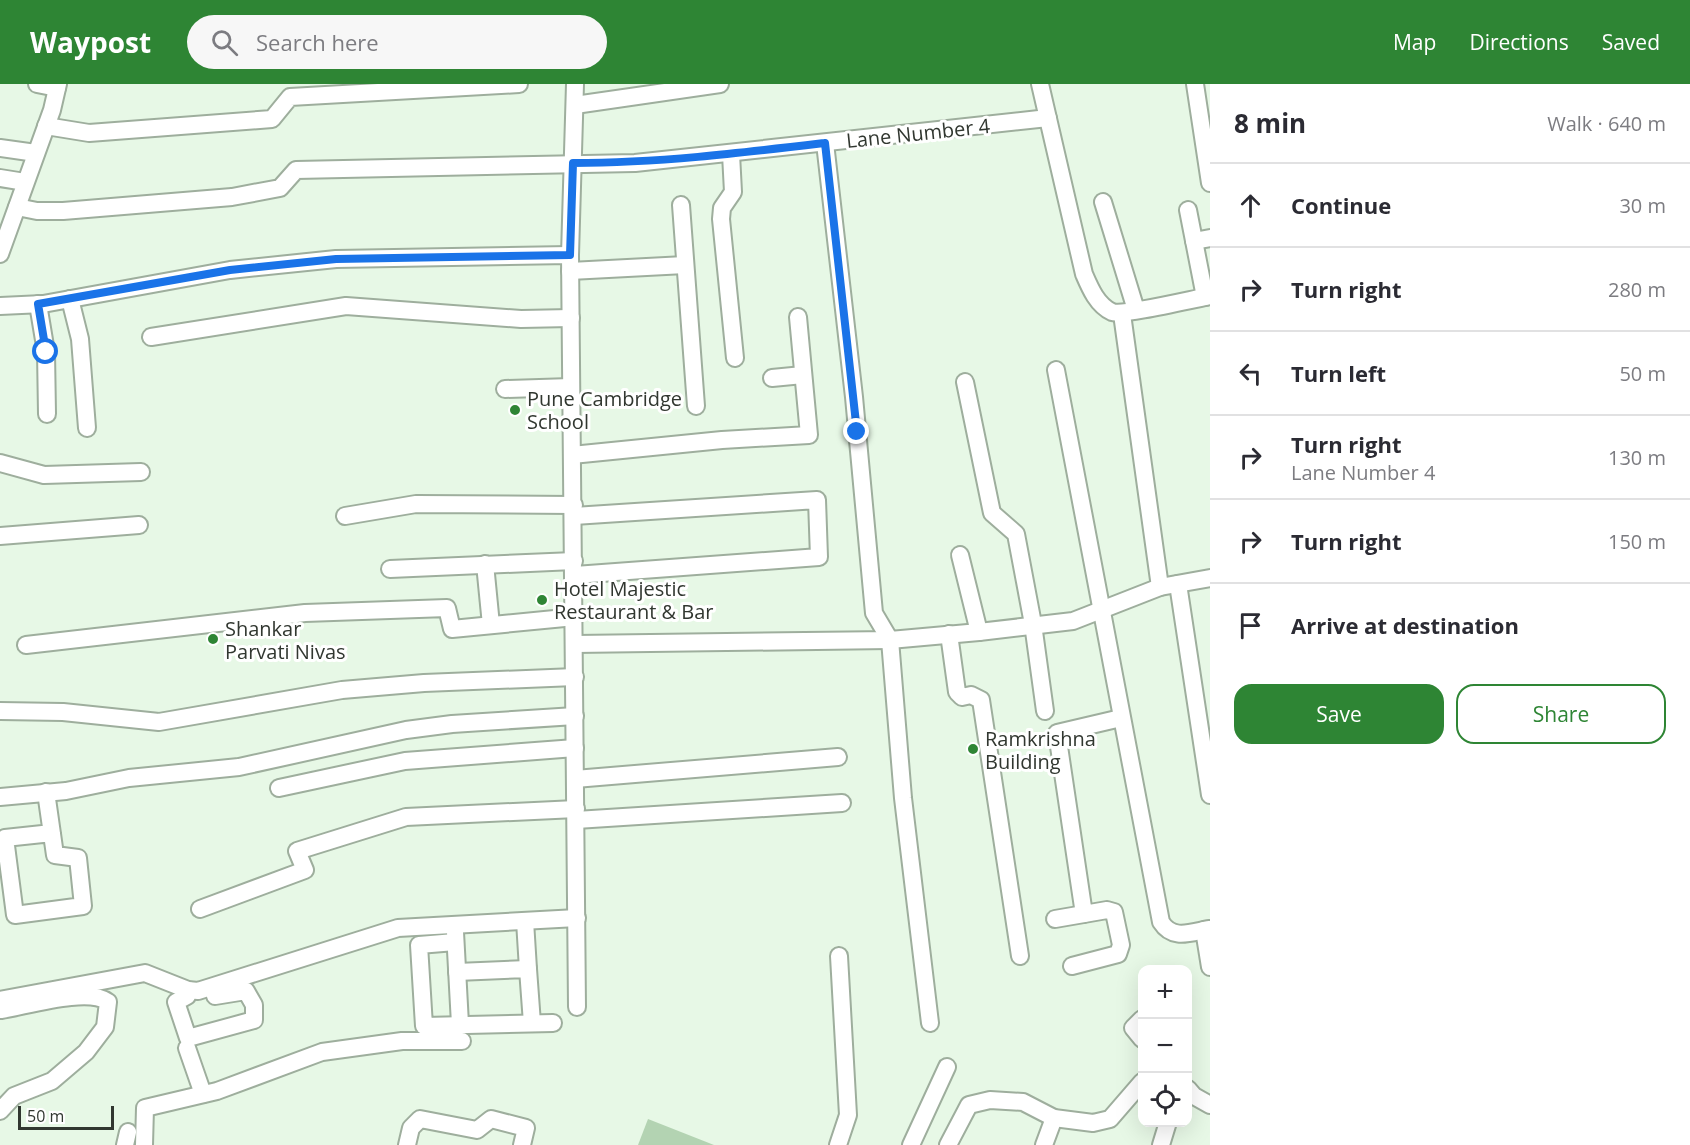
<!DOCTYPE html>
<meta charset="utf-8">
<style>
body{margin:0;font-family:"Open Sans",sans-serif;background:#f7f7f7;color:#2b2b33}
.controls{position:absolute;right:18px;bottom:18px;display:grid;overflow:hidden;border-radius:12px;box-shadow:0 6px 24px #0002}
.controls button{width:54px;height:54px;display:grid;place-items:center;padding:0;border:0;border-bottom:2px solid #e1e1e2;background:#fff;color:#2b2b33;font:30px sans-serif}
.scale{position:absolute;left:18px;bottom:15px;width:96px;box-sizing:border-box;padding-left:6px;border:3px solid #313730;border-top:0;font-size:16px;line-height:21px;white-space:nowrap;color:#313730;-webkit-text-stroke:4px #fff;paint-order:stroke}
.stop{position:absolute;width:18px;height:18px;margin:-14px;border:4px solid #1a73e8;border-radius:50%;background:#fff}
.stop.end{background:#1a73e8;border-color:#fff;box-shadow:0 2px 6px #0008}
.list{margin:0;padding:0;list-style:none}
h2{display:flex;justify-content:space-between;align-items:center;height:78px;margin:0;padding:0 24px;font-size:26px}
h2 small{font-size:20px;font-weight:400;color:#7c7c81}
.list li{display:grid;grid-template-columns:39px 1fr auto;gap:18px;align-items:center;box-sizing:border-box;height:84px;padding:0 24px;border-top:2px solid #e1e1e2}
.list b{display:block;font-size:22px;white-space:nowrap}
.list p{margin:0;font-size:20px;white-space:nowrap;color:#7c7c81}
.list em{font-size:20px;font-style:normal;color:#7c7c81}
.actions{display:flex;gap:12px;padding:18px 24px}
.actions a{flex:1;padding:14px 0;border:2px solid #2e8534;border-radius:18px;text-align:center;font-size:21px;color:#2e8534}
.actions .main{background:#2e8534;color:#fff}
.icon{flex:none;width:33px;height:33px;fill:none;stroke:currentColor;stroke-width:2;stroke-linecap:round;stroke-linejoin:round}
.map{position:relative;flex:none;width:1210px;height:1061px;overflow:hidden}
header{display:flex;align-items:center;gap:36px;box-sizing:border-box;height:84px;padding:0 30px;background:#2e8534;color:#fff}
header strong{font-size:28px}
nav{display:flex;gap:33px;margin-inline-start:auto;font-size:21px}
.search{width:420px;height:54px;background:#f7f7f7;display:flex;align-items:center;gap:15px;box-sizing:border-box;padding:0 21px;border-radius:33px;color:#7c7c81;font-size:22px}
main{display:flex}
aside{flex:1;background:#fff}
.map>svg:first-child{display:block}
.green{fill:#b3d3b2}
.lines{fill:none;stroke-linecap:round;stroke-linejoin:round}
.minor-casing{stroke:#9eae9d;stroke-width:20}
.minor{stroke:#fff;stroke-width:16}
.route{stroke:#1a73e8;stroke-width:8}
.poi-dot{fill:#2e8534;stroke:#fff;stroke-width:2}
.labels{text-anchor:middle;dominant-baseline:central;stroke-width:6;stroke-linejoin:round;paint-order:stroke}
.street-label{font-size:20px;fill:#313730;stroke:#fff}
.poi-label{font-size:20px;fill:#313730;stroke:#fff;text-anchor:start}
</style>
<header>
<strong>Waypost</strong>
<div class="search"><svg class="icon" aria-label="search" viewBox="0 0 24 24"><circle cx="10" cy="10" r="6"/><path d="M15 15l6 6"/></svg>Search here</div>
<nav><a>Map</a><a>Directions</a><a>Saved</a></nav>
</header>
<main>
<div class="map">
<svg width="1210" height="1061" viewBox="0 0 1210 1061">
<rect width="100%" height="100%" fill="#e7f8e6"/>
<polygon class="green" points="648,1035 714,1061 638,1061"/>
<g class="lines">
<defs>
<g id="minor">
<polyline points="37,0 57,4"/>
<path d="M1040,0L1084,190C1090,204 1097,221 1112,228C1123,232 1193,215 1210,212"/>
<polyline points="1195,0 1210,99"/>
<polyline points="575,21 720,0"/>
<polyline points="46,42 89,49 272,35 290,13 519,0"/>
<polyline points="825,59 854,313 874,529 890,556 903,714 930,939"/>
<polyline points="0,64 36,69"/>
<polyline points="731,70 733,108 722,124 721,135 735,274"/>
<polyline points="0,94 25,98"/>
<polyline points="1103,118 1136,226"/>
<polyline points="681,121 696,322"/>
<polyline points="17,123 37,127 63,127 232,113 280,104 296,86 635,79 1048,34"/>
<polyline points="1188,126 1205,213"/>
<polyline points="1194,157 1210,154"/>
<polyline points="0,170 52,26 58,0"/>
<polyline points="570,171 575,0"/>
<polyline points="570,187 685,181"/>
<polyline points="70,215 80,255 87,344"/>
<polyline points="38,220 46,268 47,330"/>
<polyline points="0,222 43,220 230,186 336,175 570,171 577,923"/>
<polyline points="1122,230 1160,503"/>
<polyline points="151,253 346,222 521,235 571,234"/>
<path d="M1056,286L1161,838C1173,857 1191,848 1210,845"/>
<polyline points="772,294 803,291"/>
<polyline points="965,298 992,429 1016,450 1033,540 1045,627"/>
<polyline points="505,305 571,303"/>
<polyline points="572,371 722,356 809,351 798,233"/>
<polyline points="0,379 44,391 141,388"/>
<polyline points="345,432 416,420 574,421"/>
<polyline points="574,432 817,416 819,473 575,491"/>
<polyline points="0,452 139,441"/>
<polyline points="960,471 979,548"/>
<polyline points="485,480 491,541"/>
<polyline points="390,485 574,477"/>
<polyline points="1178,500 1210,711"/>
<polyline points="949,550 957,608 962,613 971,611 981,616 1020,872"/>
<polyline points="575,560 890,556 979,548 1073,537 1160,503 1210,494"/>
<polyline points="26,561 305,529 447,524 452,545 575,533"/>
<polyline points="0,627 63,628 159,638 342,606 424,599 575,593"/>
<polyline points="575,695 838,673"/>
<polyline points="279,704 405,677 575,664"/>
<polyline points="46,708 55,771 78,774 83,822 15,831 5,754 52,749"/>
<polyline points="0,713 66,707 129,694 239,683 406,646 452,640 575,632"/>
<polyline points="576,736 842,719"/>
<polyline points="200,825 305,786 297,767 406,733 576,725"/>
<polyline points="1055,835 1084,830"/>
<polyline points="525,837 528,885"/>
<polyline points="1204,846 1210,883"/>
<polyline points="455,848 460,940"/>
<polyline points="455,858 419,861 424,942 553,939"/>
<polyline points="1072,882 1118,870 1121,861 1114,828 1107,826 1084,830 1057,649 1121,634"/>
<polyline points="457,888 528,885 532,939"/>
<polyline points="188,906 187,912 176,918 188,954 254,936 254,921 246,907 215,912"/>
<polyline points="0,916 145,889 188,906 198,907 398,844 577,834"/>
<polyline points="1142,935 1133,944 1142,955"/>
<polyline points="187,964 203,1010"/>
<polyline points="1188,1005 1194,1012 1210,1021"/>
<path d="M0,1027L14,1012L52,997L86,968L105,943L108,918C88,903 27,922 1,926"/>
<polyline points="125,1061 128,1048"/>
<polyline points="144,1061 145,1024 217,1007 322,968 402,957 462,957"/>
<polyline points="407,1061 411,1044 420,1035 477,1046 491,1035 526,1044 522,1061"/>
<polyline points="838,1061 848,1031 839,872"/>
<polyline points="911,1061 947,983"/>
<polyline points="948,1061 969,1021 990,1016 1023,1018 1054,1034 1093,1039 1110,1035 1142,998"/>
<polyline points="1044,1061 1054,1034"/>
<polyline points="1161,1061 1168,1038"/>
</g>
</defs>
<use href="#minor" class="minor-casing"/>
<use href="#minor" class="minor"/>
</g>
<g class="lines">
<path class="route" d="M46,268L38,220L230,186L336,175L570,171L573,79C658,79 741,69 825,59L857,348"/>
</g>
<g class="poi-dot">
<circle cx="515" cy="326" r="6"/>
<circle cx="542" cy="516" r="6"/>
<circle cx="213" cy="555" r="6"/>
<circle cx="973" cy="665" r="6"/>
</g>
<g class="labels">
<g class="street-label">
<text transform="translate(918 49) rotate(-6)">Lane Number 4</text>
</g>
<g class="poi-label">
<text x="527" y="314">Pune Cambridge<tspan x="527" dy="23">School</tspan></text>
<text x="554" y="504">Hotel Majestic<tspan x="554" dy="23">Restaurant &amp; Bar</tspan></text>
<text x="225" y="544">Shankar<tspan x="225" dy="23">Parvati Nivas</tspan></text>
<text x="985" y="654">Ramkrishna<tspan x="985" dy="23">Building</tspan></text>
</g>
</g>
</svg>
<div class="controls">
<button>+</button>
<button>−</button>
<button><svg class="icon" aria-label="locate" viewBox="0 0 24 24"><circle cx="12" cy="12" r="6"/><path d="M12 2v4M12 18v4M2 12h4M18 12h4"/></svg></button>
</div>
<div class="scale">50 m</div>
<div class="stop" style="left:46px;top:268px"></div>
<div class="stop end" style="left:857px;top:348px"></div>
</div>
<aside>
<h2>8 min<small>Walk · 640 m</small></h2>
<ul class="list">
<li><svg class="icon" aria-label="ahead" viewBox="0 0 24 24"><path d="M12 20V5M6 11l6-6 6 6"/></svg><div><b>Continue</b></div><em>30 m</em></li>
<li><svg class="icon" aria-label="right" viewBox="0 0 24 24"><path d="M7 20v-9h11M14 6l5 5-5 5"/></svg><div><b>Turn right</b></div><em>280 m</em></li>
<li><svg class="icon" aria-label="left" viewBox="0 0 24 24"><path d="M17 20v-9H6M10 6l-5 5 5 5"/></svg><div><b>Turn left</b></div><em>50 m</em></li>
<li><svg class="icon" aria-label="right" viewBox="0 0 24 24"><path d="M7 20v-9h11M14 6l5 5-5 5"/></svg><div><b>Turn right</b><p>Lane Number 4</p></div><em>130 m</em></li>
<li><svg class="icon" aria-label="right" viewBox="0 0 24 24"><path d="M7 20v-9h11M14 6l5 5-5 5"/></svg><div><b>Turn right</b></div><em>150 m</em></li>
<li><svg class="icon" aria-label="arrive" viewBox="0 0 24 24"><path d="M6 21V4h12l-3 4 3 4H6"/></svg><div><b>Arrive at destination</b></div></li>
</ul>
<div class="actions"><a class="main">Save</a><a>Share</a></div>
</aside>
</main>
